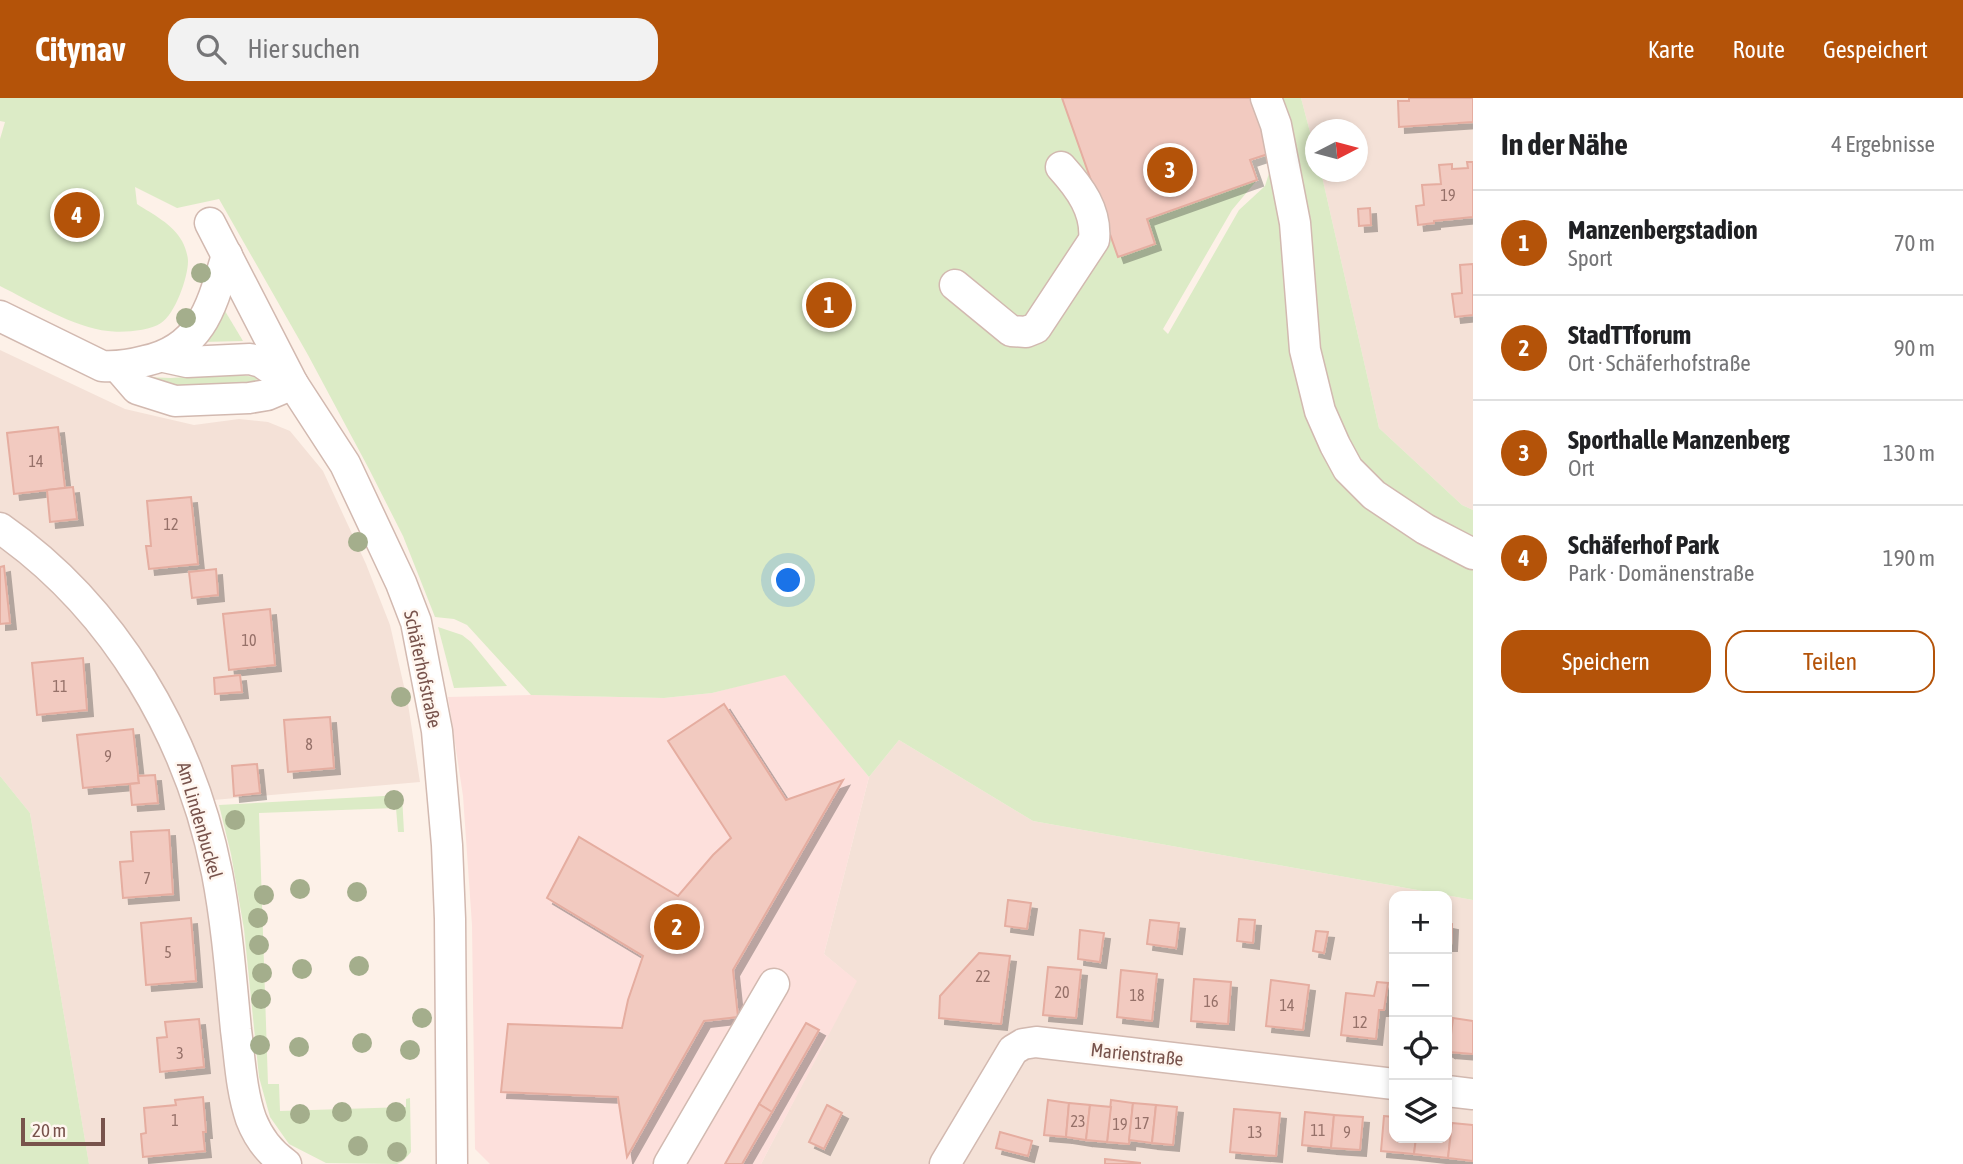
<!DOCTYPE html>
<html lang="de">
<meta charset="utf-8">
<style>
body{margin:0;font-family:"Asap Condensed",sans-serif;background:#f2f2f2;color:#202124}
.controls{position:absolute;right:21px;bottom:21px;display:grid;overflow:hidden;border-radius:14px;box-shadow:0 4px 10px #0003}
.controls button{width:63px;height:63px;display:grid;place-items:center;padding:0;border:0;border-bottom:2px solid #e0e0e0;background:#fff;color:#202124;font:35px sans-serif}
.compass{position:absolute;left:1305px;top:21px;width:63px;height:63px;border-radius:50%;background:#fff;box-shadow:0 4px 10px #0003;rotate:84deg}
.scale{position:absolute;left:21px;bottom:18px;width:84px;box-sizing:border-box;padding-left:7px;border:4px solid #78534c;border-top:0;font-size:19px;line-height:24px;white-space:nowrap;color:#78534c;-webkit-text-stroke:5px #fff6ef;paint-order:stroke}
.you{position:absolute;left:789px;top:483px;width:24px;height:24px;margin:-18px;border:5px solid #fff;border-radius:50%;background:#1a73e8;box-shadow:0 0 0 10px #1a73e833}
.badge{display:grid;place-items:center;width:46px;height:46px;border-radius:50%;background:#b45309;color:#fff;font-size:23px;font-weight:700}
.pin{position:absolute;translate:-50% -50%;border:4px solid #fff;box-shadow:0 2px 7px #0006}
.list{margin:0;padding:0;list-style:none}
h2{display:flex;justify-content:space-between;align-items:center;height:91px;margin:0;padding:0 28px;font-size:30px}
h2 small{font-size:23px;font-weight:400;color:#757577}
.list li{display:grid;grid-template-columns:46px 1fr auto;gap:21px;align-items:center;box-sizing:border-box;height:105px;padding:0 28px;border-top:2px solid #e0e0e0}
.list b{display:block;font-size:26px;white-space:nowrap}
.list p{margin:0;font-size:23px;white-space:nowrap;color:#757577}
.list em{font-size:23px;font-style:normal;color:#757577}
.actions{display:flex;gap:14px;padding:21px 28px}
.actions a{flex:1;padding:16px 0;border:2px solid #b45309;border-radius:21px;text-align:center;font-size:24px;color:#b45309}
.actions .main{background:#b45309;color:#fff}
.icon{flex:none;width:38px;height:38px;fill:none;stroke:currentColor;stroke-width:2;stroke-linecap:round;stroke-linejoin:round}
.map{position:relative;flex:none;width:1473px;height:1066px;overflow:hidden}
header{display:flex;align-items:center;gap:42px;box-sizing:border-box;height:98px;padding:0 35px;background:#b45309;color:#fff}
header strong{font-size:33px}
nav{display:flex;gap:38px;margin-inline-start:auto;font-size:24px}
.search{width:490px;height:63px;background:#f2f2f2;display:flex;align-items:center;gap:18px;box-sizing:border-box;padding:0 24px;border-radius:21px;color:#757577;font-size:26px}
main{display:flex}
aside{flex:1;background:#fff}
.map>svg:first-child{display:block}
.residential{fill:#f4e1d7;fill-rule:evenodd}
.commercial{fill:#fde0dc}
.green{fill:#dcebc6}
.building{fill:#f2cac0;stroke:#e5ada0;stroke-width:2;filter:url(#shadow)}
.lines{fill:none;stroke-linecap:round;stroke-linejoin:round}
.minor-casing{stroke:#d2b9b0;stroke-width:33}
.minor{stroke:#fff;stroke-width:30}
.tree{fill:#a4ae8c}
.labels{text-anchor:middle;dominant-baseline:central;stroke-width:5;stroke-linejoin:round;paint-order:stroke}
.number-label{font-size:16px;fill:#967169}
.street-label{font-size:19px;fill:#78534c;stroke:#fff6ef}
</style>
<header>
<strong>Citynav</strong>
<div class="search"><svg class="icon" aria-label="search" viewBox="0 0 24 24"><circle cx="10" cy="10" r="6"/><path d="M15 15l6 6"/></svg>Hier suchen</div>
<nav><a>Karte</a><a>Route</a><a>Gespeichert</a></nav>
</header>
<main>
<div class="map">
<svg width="1473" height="1066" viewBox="0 0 1473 1066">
<defs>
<filter id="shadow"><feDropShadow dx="6" dy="6" stdDeviation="0" flood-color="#0004"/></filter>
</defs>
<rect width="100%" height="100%" fill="#fdf1e8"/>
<g class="residential">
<polygon points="1301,0 1473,0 1473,412 1462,407 1379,330 1321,74 1358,74 1358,32 1316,32 1315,53"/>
<polygon points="0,252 125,311 194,327 239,321 268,324 290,333 323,373 366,466 390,527 408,606 420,684 202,703 270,1066 89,1066 30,715 0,678"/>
<path d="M899,642L1033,723L1473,802V1066H761L856,883L824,856L869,679ZM1394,798H1447V1040H1394Z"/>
</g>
<polygon class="commercial" points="785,576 869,679 824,856 857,883 761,1066 490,1066 475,1051 472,827 463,698 448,599 531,597 664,600 712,595"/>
<g class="green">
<path d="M0,0H1252L1271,55L1251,62L1257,82L1232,112L1163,231L1168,236L1239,112L1265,88L1270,72L1332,348L1473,461V802L1033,723L899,642L869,679L785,577L712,595L664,600L531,597L467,527L454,521L435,519L403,438L369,371L308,257L219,101L177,110L135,89L137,106C152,116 173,126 182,143C185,148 188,158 188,163C188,180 175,216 161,225C149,233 122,235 108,233C75,230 30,203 0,188V41L5,24L0,23Z"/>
<polygon points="1269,0 1301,0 1315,53 1316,74 1321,74 1379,330 1462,407 1473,412 1473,451 1378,393 1326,310"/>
<polygon points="222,208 243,243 202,244"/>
<polygon points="229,276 256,279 257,282 249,287 176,290 144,279 171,280"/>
<polygon points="438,529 462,537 471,544 507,588 454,590"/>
<polygon points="0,678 30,715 89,1066 0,1066"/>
<polygon points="402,697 404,734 398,734 396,710 259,715 268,986 279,986 280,1013 406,1009 406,1001 410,1000 411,1054 403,1063 397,1066 326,1065 289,1046 270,1019 259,979 244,831 231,756 219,707"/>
</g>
<g class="building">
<polygon points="1062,0 1252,0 1271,55 1250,62 1257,82 1147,121 1155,146 1118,159"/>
<polygon points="1409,0 1473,0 1473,24 1399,29 1398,3 1409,3"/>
<polygon points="1467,64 1473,64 1473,119 1434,123 1434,125 1418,127 1416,108 1424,107 1422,87 1441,86 1439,67 1452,66 1452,71 1468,70"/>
<polygon points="1370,110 1371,127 1359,128 1358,111"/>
<polygon points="1473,166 1473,217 1455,219 1452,196 1462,195 1460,167"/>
<polygon points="58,329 65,390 14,396 7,335"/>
<polygon points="73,389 77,421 50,424 47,392"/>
<polygon points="191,399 198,466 149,471 146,448 151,448 147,403"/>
<polygon points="4,468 10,525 0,526 0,469"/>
<polygon points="216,471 218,497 192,500 189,474"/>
<polygon points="270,511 275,567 229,572 223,516"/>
<polygon points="83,560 87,612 37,617 32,565"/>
<polygon points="240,577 242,594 215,596 214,580"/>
<polygon points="724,606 786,702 843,682 733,872 738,919 704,923 627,1059 618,999 501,994 508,926 622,930 628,902 643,858 547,800 579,739 678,798 713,757 731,740 668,643"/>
<polygon points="330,619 334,670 288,674 284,622"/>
<polygon points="133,631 139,685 83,690 77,637"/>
<polygon points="257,666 260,695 234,698 232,668"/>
<polygon points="155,677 158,705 132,707 130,686 139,685 138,678"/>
<polygon points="169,732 173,796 123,800 120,764 133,763 131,734"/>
<polygon points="1008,802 1031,805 1027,831 1005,828"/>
<polygon points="191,820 196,883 146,887 141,825"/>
<polygon points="1239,821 1255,822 1253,845 1237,843"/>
<polygon points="1150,822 1179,825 1176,850 1147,846"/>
<polygon points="1447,825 1452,826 1451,847 1447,847"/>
<polygon points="1080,832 1104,835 1100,864 1078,861"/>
<polygon points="1316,833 1328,834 1324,855 1313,853"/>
<polygon points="979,855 1010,858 1001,926 939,920 940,898"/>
<polygon points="1048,869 1081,872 1076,920 1043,917"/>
<polygon points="1121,872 1157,876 1152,923 1117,919"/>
<polygon points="1194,881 1231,884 1228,926 1191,923"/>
<polygon points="1271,882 1309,887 1303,932 1266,928"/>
<polygon points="1377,884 1388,885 1384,912 1379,912 1376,941 1341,937 1346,895 1374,898"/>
<polygon points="1447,919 1453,920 1449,954 1447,953"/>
<polygon points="1453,920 1473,923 1473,956 1449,954"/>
<polygon points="199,921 204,969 160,974 157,940 167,939 165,924"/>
<polygon points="806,925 819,932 772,1014 759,1006"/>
<polygon points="203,999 206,1034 203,1034 205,1053 143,1059 141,1036 146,1035 144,1010 176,1007 175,1002"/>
<polygon points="1048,1002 1069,1005 1066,1039 1044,1037"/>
<polygon points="1111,1002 1133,1005 1129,1046 1107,1044"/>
<polygon points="1069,1005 1090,1007 1086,1042 1066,1039"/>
<polygon points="1133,1005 1156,1007 1152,1045 1129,1042"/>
<polygon points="759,1006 772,1014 742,1066 725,1066"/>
<polygon points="827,1007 842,1015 824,1051 809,1044"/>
<polygon points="1090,1007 1111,1009 1107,1044 1086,1042"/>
<polygon points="1156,1007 1177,1009 1173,1047 1152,1045"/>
<polygon points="1234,1011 1280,1015 1276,1058 1230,1054"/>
<polygon points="1305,1014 1334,1017 1331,1050 1302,1047"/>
<polygon points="1334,1017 1363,1019 1360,1052 1331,1050"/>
<polygon points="1384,1018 1394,1019 1394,1040 1416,1040 1414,1056 1381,1053"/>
<polygon points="1447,1024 1452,1025 1448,1060 1414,1056 1416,1040 1447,1040"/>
<polygon points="1452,1025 1473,1027 1473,1063 1448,1060"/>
<polygon points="1000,1034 1032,1043 1028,1058 996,1050"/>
<polygon points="1105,1061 1140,1065 1140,1066 1105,1066"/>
</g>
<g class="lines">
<defs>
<g id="minor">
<polyline points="1266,0 1276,27 1295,125 1305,252 1320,313 1335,347 1348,371 1374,397 1425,431 1473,456"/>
<polyline points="210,125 293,286 345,366 401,485 416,524 437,633 447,747 450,821 452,1066"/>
<path d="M955,187L1011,233L1026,234L1036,230L1094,142C1097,113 1080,90 1061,69"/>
<path d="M0,218L102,268C118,269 130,267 145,263C202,251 212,207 227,157"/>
<polyline points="164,259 187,264 250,261 261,264 290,284"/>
<polyline points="118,269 137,291 175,303 249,300 267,297 293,286"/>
<path d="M0,430C115,510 190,639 217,775C227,827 231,880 236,932C240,962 241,992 251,1021C258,1039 270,1055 286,1066"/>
<polyline points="1447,993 1473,996"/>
<polyline points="669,1066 774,886"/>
<polyline points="945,1066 1013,952 1023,946 1036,944 1394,986"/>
</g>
</defs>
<use href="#minor" class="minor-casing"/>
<use href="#minor" class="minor"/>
</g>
<g class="tree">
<circle cx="201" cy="175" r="10"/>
<circle cx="186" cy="220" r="10"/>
<circle cx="358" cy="444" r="10"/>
<circle cx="401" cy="599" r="10"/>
<circle cx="394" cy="702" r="10"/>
<circle cx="235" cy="722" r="10"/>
<circle cx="300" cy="791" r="10"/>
<circle cx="357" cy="794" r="10"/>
<circle cx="264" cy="797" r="10"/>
<circle cx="258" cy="820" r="10"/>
<circle cx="259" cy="847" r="10"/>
<circle cx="359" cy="868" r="10"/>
<circle cx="302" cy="871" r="10"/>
<circle cx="262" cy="875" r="10"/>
<circle cx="261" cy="901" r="10"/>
<circle cx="422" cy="920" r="10"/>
<circle cx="362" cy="945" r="10"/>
<circle cx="260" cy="947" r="10"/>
<circle cx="299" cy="949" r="10"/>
<circle cx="410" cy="952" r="10"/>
<circle cx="342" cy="1014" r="10"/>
<circle cx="396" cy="1014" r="10"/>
<circle cx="300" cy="1016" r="10"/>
<circle cx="358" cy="1048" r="10"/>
<circle cx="397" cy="1054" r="10"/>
</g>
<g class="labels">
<g class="number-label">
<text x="1448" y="97">19</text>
<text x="36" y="363">14</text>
<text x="171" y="426">12</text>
<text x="249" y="542">10</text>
<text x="60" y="588">11</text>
<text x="309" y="646">8</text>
<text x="108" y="658">9</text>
<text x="147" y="780">7</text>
<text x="168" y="854">5</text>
<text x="983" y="878">22</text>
<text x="1062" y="894">20</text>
<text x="1137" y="897">18</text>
<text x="1211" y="903">16</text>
<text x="1287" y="907">14</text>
<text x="1360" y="924">12</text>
<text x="180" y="955">3</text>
<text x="175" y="1022">1</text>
<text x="1078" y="1023">23</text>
<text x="1142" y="1025">17</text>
<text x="1120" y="1026">19</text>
<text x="1318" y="1032">11</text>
<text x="1255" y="1034">13</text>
<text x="1347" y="1034">9</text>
</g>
<g class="street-label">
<text transform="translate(423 571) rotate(78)">Schäferhofstraße</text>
<text transform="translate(200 722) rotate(74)">Am Lindenbuckel</text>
<text transform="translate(1137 956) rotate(6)">Marienstraße</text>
</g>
</g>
</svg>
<div class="controls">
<button>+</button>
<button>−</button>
<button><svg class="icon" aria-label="locate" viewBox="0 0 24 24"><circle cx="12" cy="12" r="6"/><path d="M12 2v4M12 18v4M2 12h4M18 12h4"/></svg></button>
<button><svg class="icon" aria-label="layers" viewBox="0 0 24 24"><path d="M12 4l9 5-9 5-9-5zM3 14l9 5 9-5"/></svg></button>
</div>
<svg class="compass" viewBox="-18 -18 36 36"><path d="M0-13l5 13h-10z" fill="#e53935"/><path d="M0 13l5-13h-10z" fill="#757577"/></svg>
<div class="scale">20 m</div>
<div class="you"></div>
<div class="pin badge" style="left:829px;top:207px">1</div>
<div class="pin badge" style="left:677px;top:829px">2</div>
<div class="pin badge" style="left:1170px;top:72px">3</div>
<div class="pin badge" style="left:77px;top:117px">4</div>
</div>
<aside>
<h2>In der Nähe<small>4 Ergebnisse</small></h2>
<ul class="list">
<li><span class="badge">1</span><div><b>Manzenbergstadion</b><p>Sport</p></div><em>70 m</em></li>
<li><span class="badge">2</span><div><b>StadTTforum</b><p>Ort · Schäferhofstraße</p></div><em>90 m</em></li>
<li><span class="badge">3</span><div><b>Sporthalle Manzenberg</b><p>Ort</p></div><em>130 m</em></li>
<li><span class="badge">4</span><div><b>Schäferhof Park</b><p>Park · Domänenstraße</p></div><em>190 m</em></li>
</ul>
<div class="actions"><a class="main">Speichern</a><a>Teilen</a></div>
</aside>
</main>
